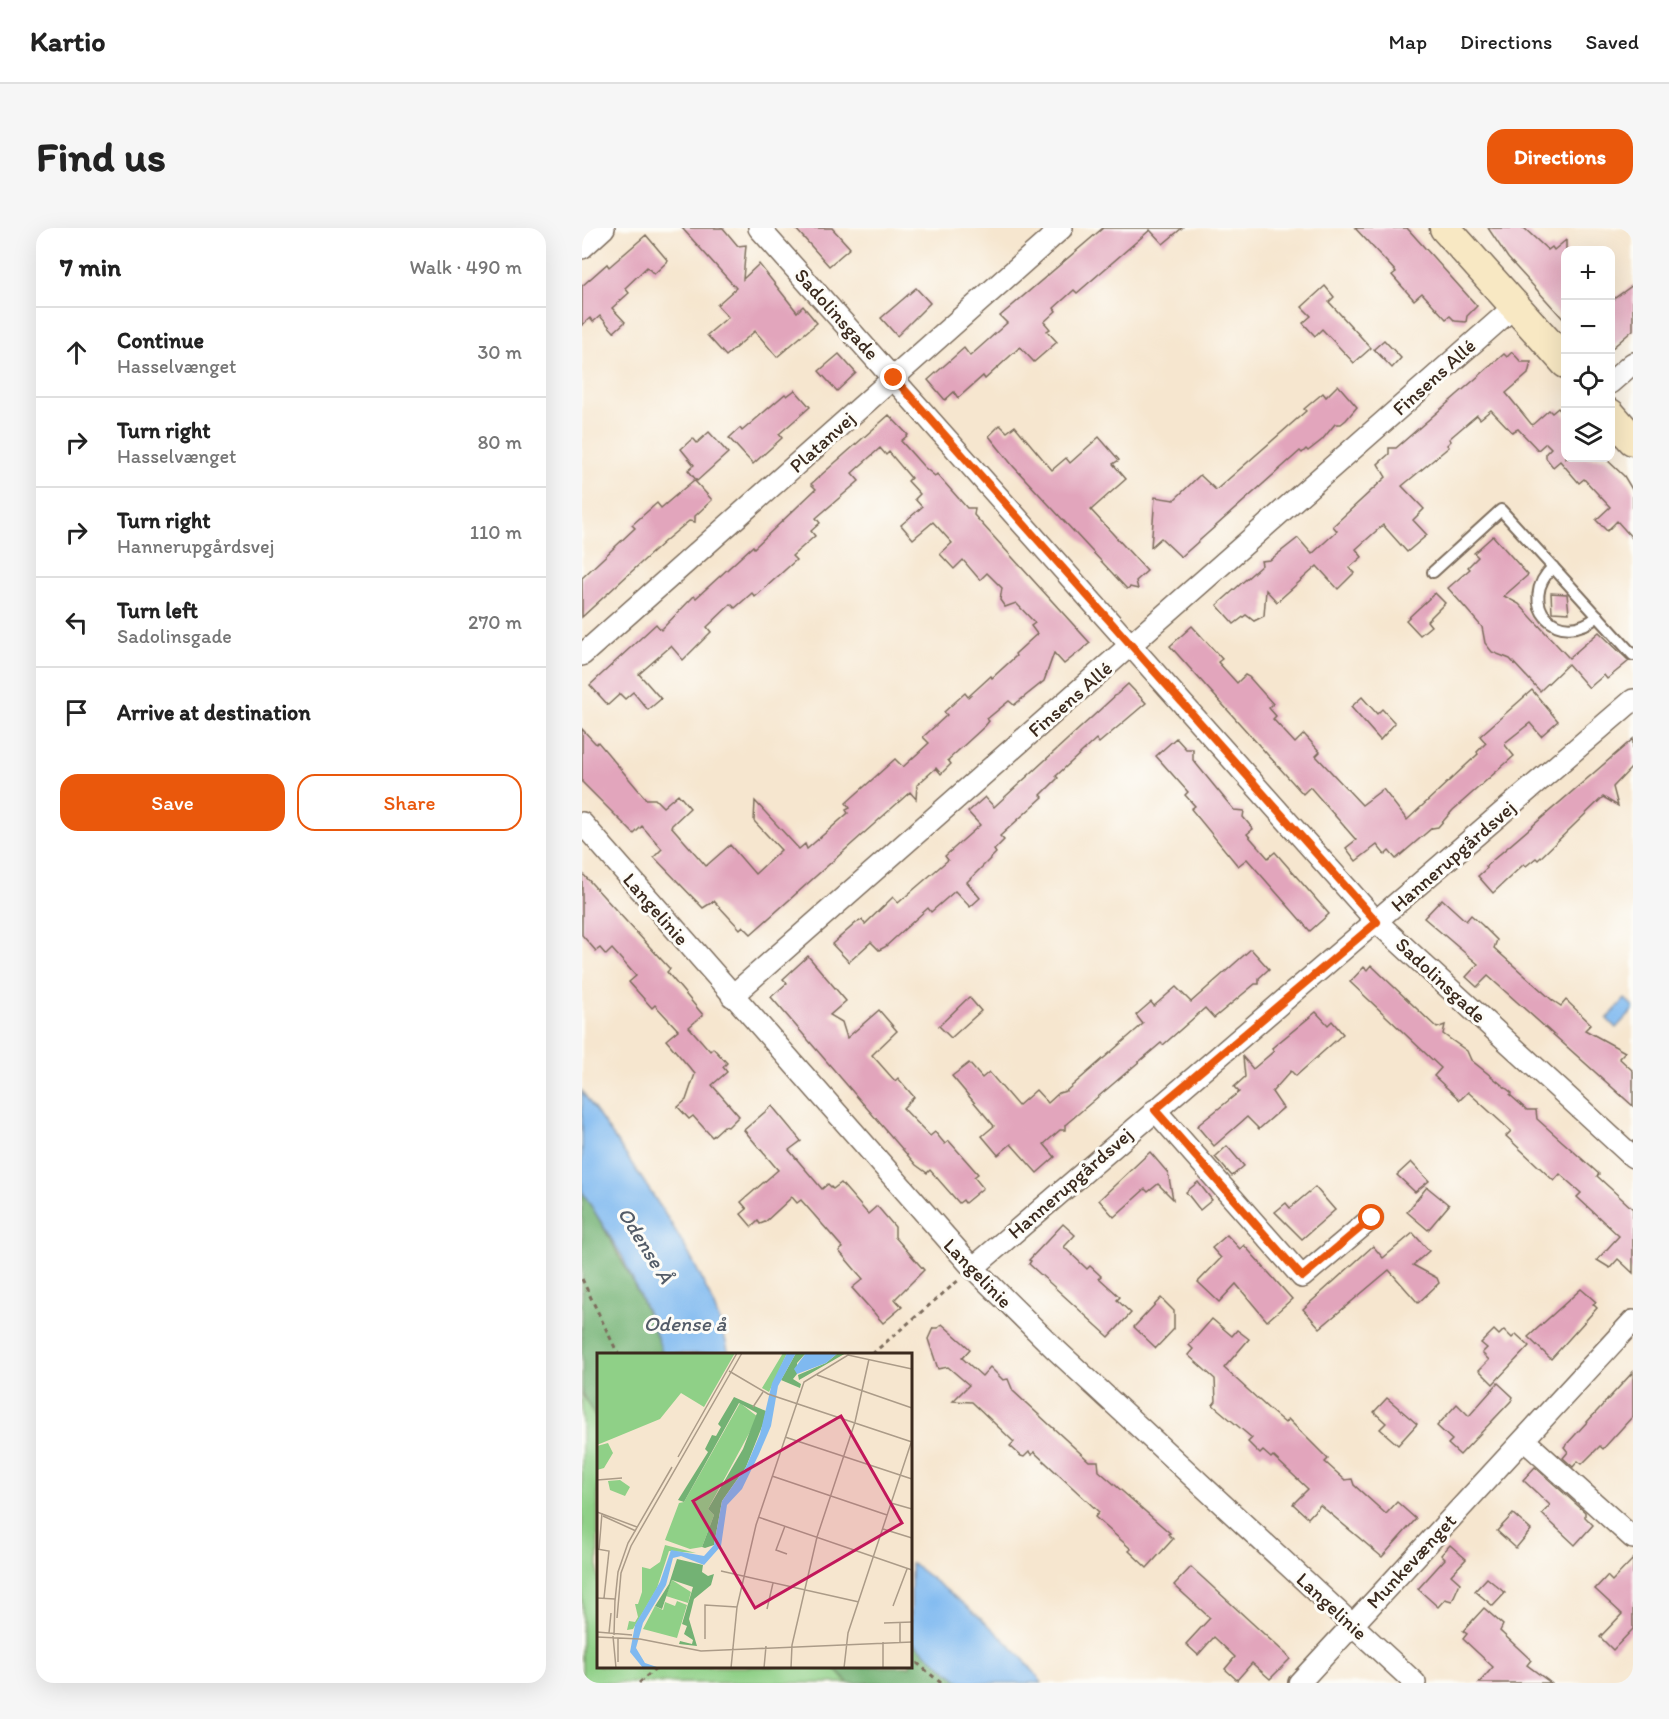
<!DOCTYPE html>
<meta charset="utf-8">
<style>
body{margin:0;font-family:Itim,sans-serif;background:#f6f6f6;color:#222}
.controls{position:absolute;right:18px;top:18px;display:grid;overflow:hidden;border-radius:12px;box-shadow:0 6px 24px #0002}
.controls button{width:54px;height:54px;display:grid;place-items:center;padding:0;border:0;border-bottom:2px solid #e0e0e0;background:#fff;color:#222;font:30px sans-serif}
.stop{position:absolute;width:18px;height:18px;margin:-14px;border:4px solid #ea580c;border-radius:50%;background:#fff}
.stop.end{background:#ea580c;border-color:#fff;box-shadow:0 2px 6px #0008}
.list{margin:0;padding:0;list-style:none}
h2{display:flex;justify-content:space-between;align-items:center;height:78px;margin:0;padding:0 24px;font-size:26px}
h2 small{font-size:20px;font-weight:400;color:#767676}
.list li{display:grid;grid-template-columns:39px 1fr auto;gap:18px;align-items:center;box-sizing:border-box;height:90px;padding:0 24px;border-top:2px solid #e0e0e0}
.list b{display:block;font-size:22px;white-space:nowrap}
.list p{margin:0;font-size:20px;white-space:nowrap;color:#767676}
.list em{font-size:20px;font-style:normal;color:#767676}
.actions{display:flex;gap:12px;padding:18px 24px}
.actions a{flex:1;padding:14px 0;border:2px solid #ea580c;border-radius:18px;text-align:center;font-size:21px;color:#ea580c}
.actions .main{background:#ea580c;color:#fff}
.icon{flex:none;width:33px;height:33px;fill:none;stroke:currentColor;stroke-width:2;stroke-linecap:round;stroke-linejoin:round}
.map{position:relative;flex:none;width:1051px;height:1455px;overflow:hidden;border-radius:18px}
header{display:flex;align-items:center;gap:36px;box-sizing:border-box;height:84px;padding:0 30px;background:#fff;border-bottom:2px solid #e0e0e0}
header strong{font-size:28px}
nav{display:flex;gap:33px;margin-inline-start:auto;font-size:21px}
.intro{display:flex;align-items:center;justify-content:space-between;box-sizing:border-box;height:144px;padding:0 36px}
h1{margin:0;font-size:42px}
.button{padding:15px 27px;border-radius:18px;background:#ea580c;color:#fff;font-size:21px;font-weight:700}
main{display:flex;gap:36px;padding:0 36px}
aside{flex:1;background:#fff;border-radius:18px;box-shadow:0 6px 24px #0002}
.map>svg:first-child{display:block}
.green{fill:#8fd087;stroke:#657d52;stroke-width:1.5}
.forest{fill:#73b274;stroke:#576e49;stroke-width:1.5}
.water{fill:#7fb9f0;stroke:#5d7287;stroke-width:1.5}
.building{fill:#e2a5bc}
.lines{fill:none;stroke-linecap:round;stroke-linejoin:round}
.lane-casing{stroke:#7c6c5c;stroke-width:14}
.street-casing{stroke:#7c6c5c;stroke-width:24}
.secondary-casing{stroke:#7c6c5c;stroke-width:33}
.path{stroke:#7c6c5c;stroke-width:3;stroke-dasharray:4.5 4.5;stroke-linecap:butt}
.lane{stroke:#fff;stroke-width:10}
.street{stroke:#fff;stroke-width:21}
.secondary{stroke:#f8e8c3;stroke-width:30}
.route{stroke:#ea580c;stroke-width:8}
.labels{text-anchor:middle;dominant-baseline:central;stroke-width:6;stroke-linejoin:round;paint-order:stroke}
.street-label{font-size:20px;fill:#3b2a1e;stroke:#fdfcf7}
.water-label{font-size:21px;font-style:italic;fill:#535c68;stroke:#fdfcf7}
.inset-road{fill:none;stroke:#ab9b88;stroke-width:1.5}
.view{fill:#c2185b;fill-opacity:0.15;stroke:#c2185b;stroke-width:3}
.inset-edge{fill:none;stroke:#3b2a1e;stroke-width:3}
</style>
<header>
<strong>Kartio</strong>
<nav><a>Map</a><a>Directions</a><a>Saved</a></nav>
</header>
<div class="intro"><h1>Find us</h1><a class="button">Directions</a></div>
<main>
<aside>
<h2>7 min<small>Walk · 490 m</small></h2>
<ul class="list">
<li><svg class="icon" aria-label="ahead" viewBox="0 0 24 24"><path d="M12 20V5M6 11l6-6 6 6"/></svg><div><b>Continue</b><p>Hasselvænget</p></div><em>30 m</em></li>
<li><svg class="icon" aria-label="right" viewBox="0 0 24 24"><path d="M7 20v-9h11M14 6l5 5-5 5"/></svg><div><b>Turn right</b><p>Hasselvænget</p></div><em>80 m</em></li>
<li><svg class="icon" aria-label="right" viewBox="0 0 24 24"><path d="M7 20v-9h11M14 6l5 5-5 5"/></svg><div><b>Turn right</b><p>Hannerupgårdsvej</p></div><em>110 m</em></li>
<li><svg class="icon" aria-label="left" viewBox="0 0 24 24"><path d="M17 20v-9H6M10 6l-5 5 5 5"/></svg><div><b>Turn left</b><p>Sadolinsgade</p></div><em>270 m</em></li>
<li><svg class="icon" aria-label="arrive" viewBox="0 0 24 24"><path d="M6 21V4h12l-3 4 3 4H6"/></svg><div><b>Arrive at destination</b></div></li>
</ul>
<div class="actions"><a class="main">Save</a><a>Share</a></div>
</aside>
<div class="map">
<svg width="1051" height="1455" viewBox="0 0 1051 1455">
<rect width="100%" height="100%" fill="#fdfcf7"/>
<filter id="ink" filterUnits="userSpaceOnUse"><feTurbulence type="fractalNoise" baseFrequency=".0167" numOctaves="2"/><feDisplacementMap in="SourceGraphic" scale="12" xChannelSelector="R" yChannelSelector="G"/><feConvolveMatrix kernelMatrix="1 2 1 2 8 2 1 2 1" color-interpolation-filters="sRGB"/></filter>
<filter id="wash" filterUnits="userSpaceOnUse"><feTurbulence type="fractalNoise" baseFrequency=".008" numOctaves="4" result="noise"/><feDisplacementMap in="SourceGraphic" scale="24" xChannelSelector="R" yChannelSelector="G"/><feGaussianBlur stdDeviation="1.35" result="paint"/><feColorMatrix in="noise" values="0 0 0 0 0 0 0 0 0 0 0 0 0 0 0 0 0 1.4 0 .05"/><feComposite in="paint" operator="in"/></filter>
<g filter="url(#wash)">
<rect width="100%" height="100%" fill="#f6e6cf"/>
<polygon class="green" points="0,1165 16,1194 16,1438 252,1439 266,1455 0,1455"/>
<g class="forest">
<path d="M0,963C32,1015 61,1068 81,1126H16V1194L0,1165Z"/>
<polygon points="329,1412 380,1455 266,1455 252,1439 328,1438"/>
</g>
<g class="water">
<polygon points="1043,771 1051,778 1051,782 1034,800 1025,791"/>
<path d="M0,863C51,940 127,1035 147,1126H81L70,1095L40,1028L0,963Z"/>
<path d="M329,1335C369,1365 434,1415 460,1455H380L329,1412Z"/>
</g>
<g id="blocks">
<g class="building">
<polygon points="100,0 141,0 156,18 164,17 161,51 177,36 215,84 221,78 235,95 195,129 173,103 144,128 125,107 146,89 135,77 154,60"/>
<polygon points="213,0 250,0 268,20 247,38"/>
<polygon points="521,0 600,0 581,16 568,2 495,65 492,62 472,80 474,83 462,94 468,101 465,103 475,114 452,134 438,119 403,151 401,148 376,170 372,164 363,172 346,152 382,120 388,128 425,95 418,88"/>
<polygon points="773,0 825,0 895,78 885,88 884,94 873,93 868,88 864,91 840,65 832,72 810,47 814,44"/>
<polygon points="906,0 942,0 966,22 970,19 972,22 984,12 984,94 926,30"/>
<polygon points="64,7 86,33 72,46 65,39 43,60 47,65 30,80 43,94 32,104 18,88 11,94 8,90 0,97 0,58 25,36 27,39"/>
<polygon points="1051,57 1051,102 1029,121 1029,73"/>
<polygon points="743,58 752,69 747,74 789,120 772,135 740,101 733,108 721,95 729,88 720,79"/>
<polygon points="334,60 348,75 315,108 299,90"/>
<polygon points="802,112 819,130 810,140 792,121"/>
<polygon points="930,124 939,134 949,134 946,146 924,165 950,197 967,182 970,185 976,180 984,189 984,230 1023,230 1042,248 1051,263 1051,311 1035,293 1025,303 1014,292 1028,279 1002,251 997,255 978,233 971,239 964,230 964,225 969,220 964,215 956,222 936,201 930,204 909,182 898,191 895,187 867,211 869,213 865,217 867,219 820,258 842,281 831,292 845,307 825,324 801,297 774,321 780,329 767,340 772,345 756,361 735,338 695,374 684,362 682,388 672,393 664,387 652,396 635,377 680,337 679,333 688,332 716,310 730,326 755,303 751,298 804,249 796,236 807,226 807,220 814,220 922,126 925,129"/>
<polygon points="257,126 274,145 255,163 237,143"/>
<polygon points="756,157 775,179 764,192 759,196 753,196 740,212 726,223 724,221 720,225 718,223 599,329 579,310 569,319 573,269 592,272 618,247 634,262 724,183 722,181 741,165 744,169"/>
<polygon points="213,162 228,179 197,206 200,210 171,236 147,210 158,200 160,203 203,166 205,168"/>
<polygon points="307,187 326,207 319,213 342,239 353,248 355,246 385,280 393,280 392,287 508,415 482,436 472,425 462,453 432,477 427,473 405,491 407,493 403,498 366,532 369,536 359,546 354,540 335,557 334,571 328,564 169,706 161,698 158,701 132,673 121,680 72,629 80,621 60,598 52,606 0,554 0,501 14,516 16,514 64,571 73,571 81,579 96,566 108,580 89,598 124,638 148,617 173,646 199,622 172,593 173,573 217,621 223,616 225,621 266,585 264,582 268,580 264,575 292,550 313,531 321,539 347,515 341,509 365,487 362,484 383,465 386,469 409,448 410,450 434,428 433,426 455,406 449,398 453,395 434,375 423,379 418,372 420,360 405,345 398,352 381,332 372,341 358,326 370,315 351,294 331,311 319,297 340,279 333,271 338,266 326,253 329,250 307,224 304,227 298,220 270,245 277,253 234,290 238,295 229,303 233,308 210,328 214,332 173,369 170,365 153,380 149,376 125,399 129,404 101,432 89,418 57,446 79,471 66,482 51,464 43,471 38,466 26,477 8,457 74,396 79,402 112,368 114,370 171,318 172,320 234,261 229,256"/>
<polygon points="418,197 425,204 433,198 470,242 484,230 488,235 517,209 537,232 531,236 544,251 509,282 565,343 554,353 556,361 548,359 545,361 431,238 407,208"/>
<polygon points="127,204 146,225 115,253 106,242 112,237 99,221 111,210 115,215"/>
<polygon points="112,252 130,272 113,288 113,294 107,293 84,312 0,389 0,350 53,300 50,297 75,275 79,280"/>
<polygon points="911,308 946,347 922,368 937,376 987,430 1017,404 1047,433 1025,451 1022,447 1007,460 986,436 958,463 928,431 910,424 903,415 900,399 866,360 888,341 886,339 896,329 892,325"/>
<polygon points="853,365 863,375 845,393 849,398 838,407 824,392"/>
<polygon points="969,365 985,366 987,385 970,384"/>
<polygon points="610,398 640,431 636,434 655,455 663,447 667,449 691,476 687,480 694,488 691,491 713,515 722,506 738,524 734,528 780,577 801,561 825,592 896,526 895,524 904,515 898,508 950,462 976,493 959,508 948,495 924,514 923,517 932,528 871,582 856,599 850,600 814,631 807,623 803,627 795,617 774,633 764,620 774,612 728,559 721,566 588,418"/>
<polygon points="546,456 564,475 517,515 514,511 474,548 476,550 459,567 461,569 418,608 422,612 412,622 414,625 385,654 398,670 388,679 373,663 349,684 346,680 303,719 297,722 289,714 267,734 250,716 274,695 280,692 283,696 311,669 316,675 366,632 363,628 398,597 386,584 403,569 412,579"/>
<polygon points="780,469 795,486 800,481 813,495 798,512 769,479"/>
<polygon points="594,510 604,521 611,521 611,532 652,582 662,583 661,589 671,601 665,606 686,630 693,624 747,686 728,703 665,631 656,638 609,581 613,578 603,567 606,564 574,528"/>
<polygon points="1051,511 1051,538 1031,559 1036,578 1021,569 956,632 954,630 944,638 942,636 911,665 896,648 905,640 904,638"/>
<polygon points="0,645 88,741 85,744 121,787 107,799 128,823 131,820 145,835 141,839 145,844 130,857 157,888 146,899 142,898 130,909 111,888 107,891 96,879 104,872 113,846 84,812 96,802 73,777 70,780 47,754 54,748 30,721 24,727 18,720 14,723 0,707"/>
<polygon points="860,671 884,693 889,687 900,697 915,712 912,720 970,772 979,778 984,772 1009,796 1003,802 1043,824 1037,830 1051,843 1051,878 906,748 895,759 884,749 896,736 842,690"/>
<polygon points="669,721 687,741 677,750 677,756 673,756 632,790 623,780 581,817 579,815 483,897 483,902 478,902 462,916 473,929 455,945 429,916 416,927 400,908 412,898 370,848 387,835 400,850 407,844 436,878 454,862 466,875 477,865 484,863 561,796 554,787 569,774 572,778 594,759 609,774"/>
<polygon points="226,728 264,773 248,787 260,794 265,810 297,782 315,803 290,827 313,853 316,850 332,869 321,880 348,908 353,904 363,916 367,913 396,946 392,949 401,960 383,975 381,972 377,975 348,942 345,945 334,937 189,769 205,755 201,751"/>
<polygon points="789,737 855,800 863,797 861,806 885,823 889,832 930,865 928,867 945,882 954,882 955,891 1017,946 1015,948 1051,981 1051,1045 1036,1031 1028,1040 1015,1032 1037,1008 995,969 999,965 978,946 972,953 924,908 929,903 886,864 878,872 852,848 859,840 768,754 782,739 785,742"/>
<polygon points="387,769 399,783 369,810 357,798"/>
<polygon points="734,784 746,797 750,793 761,806 714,848 709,843 690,864 701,880 677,901 665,889 632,918 615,898 657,864 652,859 663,849 661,829 671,841 692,823 690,820"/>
<polygon points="190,878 219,913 207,922 240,961 246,956 251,961 259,955 286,986 295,978 313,999 313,1009 342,1042 313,1071 320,1079 301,1095 270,1060 281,1051 257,1023 261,1020 219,972 215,975 210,969 183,994 178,996 176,993 170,999 159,986 165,981 159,974 196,942 162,902"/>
<polygon points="645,918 662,938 650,948 633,929"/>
<polygon points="568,924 586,945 591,971 576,956 566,964 563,961 532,989 517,972"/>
<polygon points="829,934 847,953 833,964 815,947"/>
<polygon points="616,954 630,972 618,982 604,964"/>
<polygon points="733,959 753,982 720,1011 693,984 704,975 708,980"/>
<polygon points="845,959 867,977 846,1002 825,984"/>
<polygon points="481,996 493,1007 482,1019 505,1041 508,1038 519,1048 517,1050 538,1069 535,1072 549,1085 527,1109 447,1036 449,1033 447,1032"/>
<polygon points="831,1005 847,1023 831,1037 855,1050 857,1055 836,1075 807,1042 738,1100 721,1081 791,1018 801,1030"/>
<polygon points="645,1007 658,1021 662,1017 710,1071 685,1093 654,1056 637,1074 616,1054 639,1030 630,1020"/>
<polygon points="999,1061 1014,1074 1011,1076 1015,1080 969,1131 946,1109"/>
<polygon points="579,1070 592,1083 592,1101 574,1120 552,1099"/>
<polygon points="630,1091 650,1108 655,1102 667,1111 642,1140 689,1183 703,1195 706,1191 746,1231 743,1234 763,1252 770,1251 772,1257 804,1286 815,1274 834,1291 800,1329 738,1277 726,1290 711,1276 726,1261 691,1228 689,1230 681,1223 678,1226 666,1214 670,1210 631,1177 634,1173 633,1151 606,1127 611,1121 607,1117"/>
<polygon points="360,1096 388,1121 380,1130 400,1148 408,1139 421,1152 426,1151 431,1163 507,1233 516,1233 517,1243 588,1305 586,1306 591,1311 565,1340 547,1323 549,1321 513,1289 517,1284 452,1224 450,1227 447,1224 442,1229 439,1228 428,1218 432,1214 390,1174 371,1173 387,1157 366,1139 356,1141 346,1111 351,1100 356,1100"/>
<polygon points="912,1102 917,1107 922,1102 930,1110 934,1106 947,1118 911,1156 897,1142 907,1132 900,1125 905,1120 899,1115"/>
<polygon points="1051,1144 1051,1188 1021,1221 1018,1218 1000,1236 996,1233 991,1239 981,1230 986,1224 982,1219"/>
<polygon points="916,1155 931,1169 929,1173 878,1227 866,1216 870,1212 855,1198 875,1176 887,1188"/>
<polygon points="805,1170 835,1196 816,1217 798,1201 804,1195 792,1184"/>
<polygon points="953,1239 1003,1284 1003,1289 1011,1297 993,1317 960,1286 968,1277 941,1252"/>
<polygon points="931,1286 949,1302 934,1320 915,1303"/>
<polygon points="868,1317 884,1331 869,1347 878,1355 870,1373 863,1371 856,1379 836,1361 863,1331 859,1327"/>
<polygon points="1051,1331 1051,1401 1031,1422 1018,1409 1040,1386 1013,1361 1025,1348 1030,1353"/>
<polygon points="609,1339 705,1427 708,1431 688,1451 670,1435 655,1452 643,1441 653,1429 632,1409 616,1427 604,1416 628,1390 592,1357"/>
<polygon points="905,1350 923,1365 911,1378 893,1363"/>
<polygon points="902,1380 921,1397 918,1403 949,1432 945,1437 969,1455 897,1455 911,1439 881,1411 885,1406 881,1403"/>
</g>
</g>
</g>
<g filter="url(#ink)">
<use href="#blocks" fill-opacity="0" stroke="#7c6c5c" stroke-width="1.5"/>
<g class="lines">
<defs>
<g id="lane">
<path d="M971,339C933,375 976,422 1016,388"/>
<polyline points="851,344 919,282 1051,427"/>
</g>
<g id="street">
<polyline points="177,0 795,694 1051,929"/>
<polyline points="0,20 22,0"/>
<polyline points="1028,155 1051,135"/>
<polyline points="0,427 480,0"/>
<polyline points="0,595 391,1040 472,1120 833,1455"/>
<polyline points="150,768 933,78"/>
<polyline points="573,882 720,1049 790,990"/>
<polyline points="391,1040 1051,472"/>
<polyline points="942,1212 1051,1310"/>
<polyline points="717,1455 1051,1093"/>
</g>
<g id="secondary">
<polyline points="863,0 984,135"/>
<polyline points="1028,186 1051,212"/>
</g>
</defs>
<use href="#lane" class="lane-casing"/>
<use href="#street" class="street-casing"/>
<use href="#secondary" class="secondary-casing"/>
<g class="path">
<polyline points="0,1051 36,1126"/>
<polyline points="290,1126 378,1051"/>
<polyline points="328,1429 359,1455"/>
<polyline points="57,1455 76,1438"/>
</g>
<use href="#lane" class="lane"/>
<use href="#street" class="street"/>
<use href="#secondary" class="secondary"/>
</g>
</g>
<g class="lines" filter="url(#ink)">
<polyline class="route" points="312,150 795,694 573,882 720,1049 790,990"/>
</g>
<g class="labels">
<g class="street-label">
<text transform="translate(255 86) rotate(48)">Sadolinsgade</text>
<text transform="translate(852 149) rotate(-42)">Finsens Allé</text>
<text transform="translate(240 214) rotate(-42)">Platanvej</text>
<text transform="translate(488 471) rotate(-41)">Finsens Allé</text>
<text transform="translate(871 628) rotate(-41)">Hannerupgårdsvej</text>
<text transform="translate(74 681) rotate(49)">Langelinie</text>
<text transform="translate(859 752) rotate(43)">Sadolinsgade</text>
<text transform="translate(488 955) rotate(-41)">Hannerupgårdsvej</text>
<text transform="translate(396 1045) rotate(46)">Langelinie</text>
<text transform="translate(829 1333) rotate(-47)">Munkevænget</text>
<text transform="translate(750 1378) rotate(43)">Langelinie</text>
</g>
<g class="water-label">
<text transform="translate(64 1017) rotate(58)">Odense Å</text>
<text x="103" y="1095">Odense å</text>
</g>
</g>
<g transform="translate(15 1125)">
<rect width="315" height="315" fill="#f6e6cf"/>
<path d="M0,0H138L107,54L84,40L63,66L0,92ZM186,0H190L172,39L165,35ZM143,50L161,64L111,156L117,162L105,194L93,196L68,187L82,150L87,149ZM11,90L16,100L7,115L0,117V93ZM23,127L33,134L28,143L13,137L11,128ZM68,192L99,200L72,198L60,235L36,276L30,277L32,268L38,269L41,264L38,251H41L45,239V214L53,216L63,209ZM75,227L94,239L91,250L69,243ZM80,248L90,252L80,285L46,276L58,253L66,257L68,249L78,253Z" fill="#8fd087"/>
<path d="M199,0H209L200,10V21L196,26L204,31L203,35L184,27ZM241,0H249L202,27L201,22L229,10ZM137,44L169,58L166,71L149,114L125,148L117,192L108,195L105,194L117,162L111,156L146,96L160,60L142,50L87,149L81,147L111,99L108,96L115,82L119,83L124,74L121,71ZM80,206L106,212L105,219L111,223L117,221L114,232L97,246L92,266L100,293L82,291L83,288L95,291L96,287L87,281L90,273L85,271L96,234L75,227L65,256L58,253L72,231Z" fill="#73b274"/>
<path d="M190,0H199L181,33L174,73L162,101L145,136L130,152L124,193L107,212L84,203L76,205L69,232L46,270L39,295L48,310L63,315H46L33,299L38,272L63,229L74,197L107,203L117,192L125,148L149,114L163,81L175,30ZM209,0H241L229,10L200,21L197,16Z" fill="#7fb9f0"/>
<path class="inset-road" d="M132,18L171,41L315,89M220,22L315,55M156,54L166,39M188,84L315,126M81,104L140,0M175,123L290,162M0,127L25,125M294,150L315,156M0,159L40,174M6,163L39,178M161,164L315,217M188,173L179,197L190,201M286,176L315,185M0,196L12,198L7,245M2,197L5,160M124,218L262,249M0,245L18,246M18,248L21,219L31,190L75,114M296,253L310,216M170,256L176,230M20,265L24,220L34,193L145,0M303,269V289M287,270L315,269M0,279L35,282M12,280L14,260M17,282L18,246M16,283L19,315M0,284L43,286L104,298L315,289M21,285V309M108,286V252L140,254M134,315L140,254L159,172L207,29L251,2L315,16M167,315L169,293M194,315L195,292L220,184L258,69L272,6M247,315L251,280L315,87M286,315V289"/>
<path class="view" d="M244,63L305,170L158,255L96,148Z"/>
<rect width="315" height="315" class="inset-edge"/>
</g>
</svg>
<div class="controls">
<button>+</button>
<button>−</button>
<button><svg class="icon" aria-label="locate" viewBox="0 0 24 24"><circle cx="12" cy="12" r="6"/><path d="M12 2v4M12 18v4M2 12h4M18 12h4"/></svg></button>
<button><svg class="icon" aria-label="layers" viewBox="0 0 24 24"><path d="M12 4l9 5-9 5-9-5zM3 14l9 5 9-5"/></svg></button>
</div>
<div class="stop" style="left:790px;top:990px"></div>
<div class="stop end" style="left:312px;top:150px"></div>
</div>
</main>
